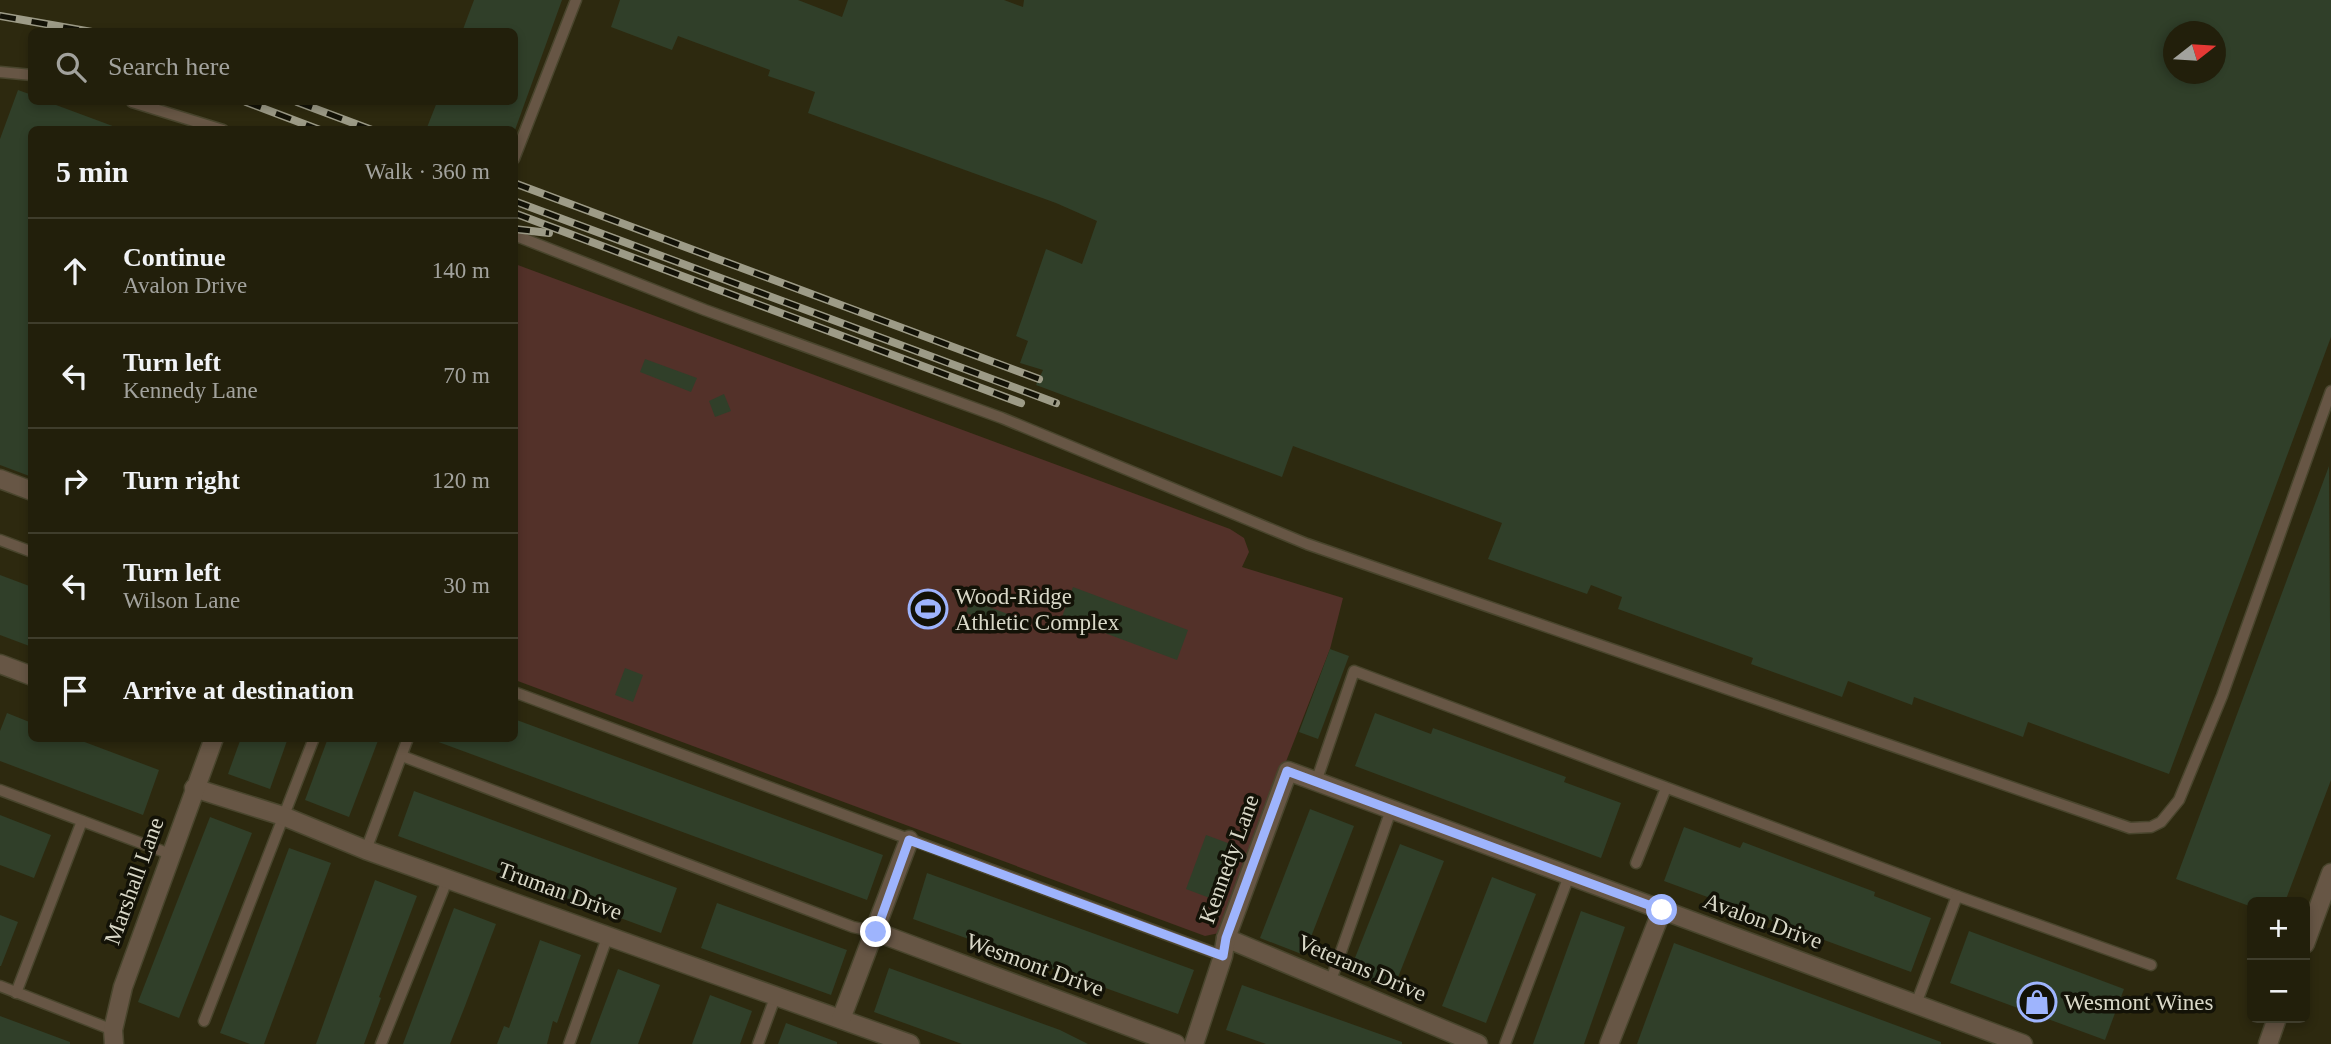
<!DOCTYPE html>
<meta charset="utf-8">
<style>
body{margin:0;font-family:Georgia,serif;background:#2e2c19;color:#f1f3f6}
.controls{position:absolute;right:21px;bottom:21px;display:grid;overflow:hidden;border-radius:10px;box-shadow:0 4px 10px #0003}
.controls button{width:63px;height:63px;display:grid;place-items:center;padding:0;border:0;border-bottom:2px solid #3f3d2c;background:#221f0b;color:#f1f3f6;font:35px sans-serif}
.compass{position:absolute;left:2163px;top:21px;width:63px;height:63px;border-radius:50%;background:#221f0b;box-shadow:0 4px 10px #0003;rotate:73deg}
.stop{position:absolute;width:21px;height:21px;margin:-16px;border:5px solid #9eb4fd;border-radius:50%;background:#fff}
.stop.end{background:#9eb4fd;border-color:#fff;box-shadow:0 2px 7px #0008}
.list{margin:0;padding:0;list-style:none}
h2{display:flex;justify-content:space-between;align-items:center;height:91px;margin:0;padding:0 28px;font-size:30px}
h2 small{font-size:23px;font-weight:400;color:#a2a29d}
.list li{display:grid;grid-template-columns:46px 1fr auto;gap:21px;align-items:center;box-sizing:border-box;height:105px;padding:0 28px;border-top:2px solid #3f3d2c}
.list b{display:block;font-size:26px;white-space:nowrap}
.list p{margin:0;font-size:23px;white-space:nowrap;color:#a2a29d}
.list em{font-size:23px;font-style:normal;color:#a2a29d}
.icon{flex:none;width:38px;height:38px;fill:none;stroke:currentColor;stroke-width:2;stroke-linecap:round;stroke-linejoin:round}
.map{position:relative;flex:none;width:2331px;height:1044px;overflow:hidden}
.search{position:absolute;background:#221f0b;box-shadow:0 4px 10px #0003;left:28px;top:28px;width:490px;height:77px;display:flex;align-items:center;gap:18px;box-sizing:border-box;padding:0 24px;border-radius:10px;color:#a2a29d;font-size:26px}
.panel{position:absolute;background:#221f0b;box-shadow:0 4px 10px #0003;left:28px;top:126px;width:490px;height:616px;border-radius:10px}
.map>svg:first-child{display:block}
.green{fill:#533129}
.building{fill:#303f29;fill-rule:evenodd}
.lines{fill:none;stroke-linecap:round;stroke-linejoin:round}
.service-casing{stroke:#49452d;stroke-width:13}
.minor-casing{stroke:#49452d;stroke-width:21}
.tertiary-casing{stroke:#49452d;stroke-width:21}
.service{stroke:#675645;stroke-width:10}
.minor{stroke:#675645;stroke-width:18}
.tertiary{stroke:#675645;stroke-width:18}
.rail-casing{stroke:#9d9b87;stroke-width:8}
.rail{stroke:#131207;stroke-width:5;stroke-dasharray:16;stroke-linecap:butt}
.route{stroke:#9eb4fd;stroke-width:9}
.labels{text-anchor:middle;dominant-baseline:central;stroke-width:7;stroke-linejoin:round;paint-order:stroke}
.poi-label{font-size:23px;fill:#d9d8c8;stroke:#131207;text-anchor:start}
.street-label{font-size:23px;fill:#d9d8c8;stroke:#131207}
</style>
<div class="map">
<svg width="2331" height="1044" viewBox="0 0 2331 1044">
<rect width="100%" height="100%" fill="#2d290f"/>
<polygon class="green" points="515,264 1230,529 1244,538 1249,552 1242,567 1343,598 1330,649 1219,933 1205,936 515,680"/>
<g class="building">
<polygon points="474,0 562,0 515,130 426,130 437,102 514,102 514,32 462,32"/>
<path d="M620,0H798L842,17L848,0H1004L1023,7L1024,0H2331V337L2169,774L2028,722L2023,737L1914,697L1912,705L1848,681L1842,697L1751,664L1753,658L1618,609L1622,597L1591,585L1587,594L1488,559L1502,523L1293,446L1282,477L1036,385L1043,370L1020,363L1028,341L1016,336L1046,249L1082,264L1097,221L1056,203L808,113L815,92L768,76L770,70L678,36L672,50L611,27ZM2174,32H2216V74H2174Z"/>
<polygon points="18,90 32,95 32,102 48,102 118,128 32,130 32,477 0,465 0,139"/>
<polygon points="645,359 697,378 691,392 640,372"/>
<polygon points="724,394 731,411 715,417 709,401"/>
<polygon points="2329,466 2331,780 2285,902 2252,902 2252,907 2176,879"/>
<polygon points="0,575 32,587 32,647 0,635"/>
<polygon points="1073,587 1188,630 1177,660 1062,617"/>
<polygon points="970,600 1016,617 1011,630 966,613"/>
<polygon points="1330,649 1349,656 1318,739 1299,732"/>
<polygon points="625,668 643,675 633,702 615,695"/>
<polygon points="7,713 32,723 32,738 74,738 159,770 143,815 0,761 0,731"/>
<polygon points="1375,713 1431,734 1433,728 1566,777 1564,782 1621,803 1601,858 1355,766"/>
<polygon points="514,719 883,855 867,900 433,740 514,738"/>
<polygon points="241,738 288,738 270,789 228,774"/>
<polygon points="328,738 379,738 349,817 305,800"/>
<polygon points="414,791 677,888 661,933 398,836"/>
<polygon points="1310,809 1354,826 1304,955 1260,938"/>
<polygon points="0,815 51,835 34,878 0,865"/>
<polygon points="210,817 252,833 179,1018 138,1002"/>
<polygon points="1684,827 1740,848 1743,842 1875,892 1874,896 1931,918 1911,972 1664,881"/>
<polygon points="1206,835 1236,846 1215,900 1186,889"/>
<polygon points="1400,844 1444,861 1393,990 1349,973"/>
<polygon points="289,848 331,863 264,1044 250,1044 220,1033"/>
<polygon points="927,873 1194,970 1178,1014 913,919"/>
<polygon points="1492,877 1536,894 1486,1023 1442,1006"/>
<polygon points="375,880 417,896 379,997 381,998 364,1044 316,1044"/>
<polygon points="717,903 847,950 831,995 701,948"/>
<polygon points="454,908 496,924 465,1006 450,1044 403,1044"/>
<polygon points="1581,911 1625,927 1584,1044 1533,1044"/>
<polygon points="0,915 18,922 1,966 0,966"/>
<polygon points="1969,931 2124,989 2105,1040 1950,983"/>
<polygon points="540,940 581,955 557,1023 553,1021 547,1044 497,1044 504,1026 509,1028"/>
<polygon points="1674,943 1941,1042 1941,1044 1637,1044"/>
<polygon points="889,968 1060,1030 1088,1044 962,1044 874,1012"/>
<polygon points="618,969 660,985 638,1044 590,1044"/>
<polygon points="1242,985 1402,1042 1402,1044 1266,1044 1226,1030"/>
<polygon points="710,995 752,1011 740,1044 692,1044"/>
<polygon points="0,1016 70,1042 70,1044 0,1044"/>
<polygon points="786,1023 837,1042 837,1044 778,1044"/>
</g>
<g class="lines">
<defs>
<g id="service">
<polyline points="0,72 32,75"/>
<polyline points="132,102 223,130"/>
<polyline points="514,159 576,0"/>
<polyline points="514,235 705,310 1002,418 1307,544 2130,828 2151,827 2161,822 2179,800 2222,696 2331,391"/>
<polyline points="0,540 32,552"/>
<polyline points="514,692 1223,956"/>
<polyline points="402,756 853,927 876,932"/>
<polyline points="1316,782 1354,671 1957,896"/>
<polyline points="0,790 170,854"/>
<polyline points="366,850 408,738"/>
<polyline points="1636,863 1666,788"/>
<polyline points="1331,980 1391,810"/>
<polyline points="0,986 113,1030"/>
<polyline points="16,993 82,821"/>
<polyline points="1916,1004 1957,896 2151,965"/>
<polyline points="204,1021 314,738"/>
<polyline points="381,1044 448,878"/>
<polyline points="569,1044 608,935"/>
<polyline points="758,1044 776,995"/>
<polyline points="1505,1044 1569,876"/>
</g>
<g id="minor">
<polyline points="0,479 32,491"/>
<polyline points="0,664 32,676"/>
<polyline points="194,788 283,816 366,850 910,1044"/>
<polyline points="876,932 1176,1044"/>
<polyline points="1226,938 1478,1044"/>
<polyline points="841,1019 909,840"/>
<polyline points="114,1044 113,1030 123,987 214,738"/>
<polyline points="1194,1044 1223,956 1226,938 1288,771 2023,1044"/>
<polyline points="1609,1044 1662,910"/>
</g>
<g id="tertiary">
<polyline points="2305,944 2331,873"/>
<polyline points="2268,1044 2277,1018"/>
</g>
</defs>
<use href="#service" class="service-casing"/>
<use href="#minor" class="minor-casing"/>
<use href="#tertiary" class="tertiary-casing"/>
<use href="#service" class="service"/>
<use href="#minor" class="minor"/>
<use href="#tertiary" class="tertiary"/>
<defs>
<g id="rail">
<polyline points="0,16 92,32"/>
<polyline points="246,102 320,130"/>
<polyline points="297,102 372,130"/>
<polyline points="514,183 1039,379"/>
<polyline points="514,201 1056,403"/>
<polyline points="514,213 1021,403"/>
<polyline points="514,229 549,233"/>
</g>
</defs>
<use href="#rail" class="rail-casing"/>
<use href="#rail" class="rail"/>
</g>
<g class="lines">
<polyline class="route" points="876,932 909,840 1223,956 1226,938 1287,771 1662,910"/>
</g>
<defs>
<symbol id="stadium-ring" viewBox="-11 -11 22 22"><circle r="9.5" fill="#131207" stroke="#9eb4fd" stroke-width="1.5"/><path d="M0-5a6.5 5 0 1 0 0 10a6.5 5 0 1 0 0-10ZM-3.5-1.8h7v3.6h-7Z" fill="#9eb4fd"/></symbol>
<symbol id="shop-ring" viewBox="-11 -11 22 22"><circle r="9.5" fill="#131207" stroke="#9eb4fd" stroke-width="1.5"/><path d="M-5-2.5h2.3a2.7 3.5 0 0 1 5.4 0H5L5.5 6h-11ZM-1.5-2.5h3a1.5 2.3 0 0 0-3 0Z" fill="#9eb4fd"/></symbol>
</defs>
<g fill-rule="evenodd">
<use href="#stadium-ring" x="906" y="587" width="44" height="44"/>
<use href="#shop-ring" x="2015" y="980" width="44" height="44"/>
</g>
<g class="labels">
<g class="poi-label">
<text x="955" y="596">Wood-Ridge<tspan x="955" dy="26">Athletic Complex</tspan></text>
<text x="2064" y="1002">Wesmont Wines</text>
</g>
<g class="street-label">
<text transform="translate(1229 859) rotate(-70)">Kennedy Lane</text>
<text transform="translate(134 881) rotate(-70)">Marshall Lane</text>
<text transform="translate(560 891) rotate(20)">Truman Drive</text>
<text transform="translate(1763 921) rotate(20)">Avalon Drive</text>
<text transform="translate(1035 965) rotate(20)">Wesmont Drive</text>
<text transform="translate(1362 968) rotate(23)">Veterans Drive</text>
</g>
</g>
</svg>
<div class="controls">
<button>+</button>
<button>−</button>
</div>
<svg class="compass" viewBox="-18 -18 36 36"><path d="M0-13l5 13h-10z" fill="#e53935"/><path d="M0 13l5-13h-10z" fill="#a2a29d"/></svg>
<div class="stop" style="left:1662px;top:910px"></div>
<div class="stop end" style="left:876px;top:932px"></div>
<div class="search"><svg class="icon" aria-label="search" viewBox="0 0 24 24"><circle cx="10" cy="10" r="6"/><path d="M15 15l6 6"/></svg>Search here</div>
<section class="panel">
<h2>5 min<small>Walk · 360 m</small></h2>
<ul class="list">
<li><svg class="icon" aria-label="ahead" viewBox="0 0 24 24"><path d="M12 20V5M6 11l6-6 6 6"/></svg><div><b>Continue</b><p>Avalon Drive</p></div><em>140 m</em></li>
<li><svg class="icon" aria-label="left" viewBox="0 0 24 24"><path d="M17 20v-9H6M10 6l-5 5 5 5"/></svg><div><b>Turn left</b><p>Kennedy Lane</p></div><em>70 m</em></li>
<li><svg class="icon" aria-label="right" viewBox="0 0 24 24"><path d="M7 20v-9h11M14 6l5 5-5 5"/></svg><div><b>Turn right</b></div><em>120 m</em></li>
<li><svg class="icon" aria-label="left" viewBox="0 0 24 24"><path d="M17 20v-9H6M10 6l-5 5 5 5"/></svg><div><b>Turn left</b><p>Wilson Lane</p></div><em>30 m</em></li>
<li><svg class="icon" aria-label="arrive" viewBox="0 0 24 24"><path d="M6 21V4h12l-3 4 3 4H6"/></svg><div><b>Arrive at destination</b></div></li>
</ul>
</section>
</div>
